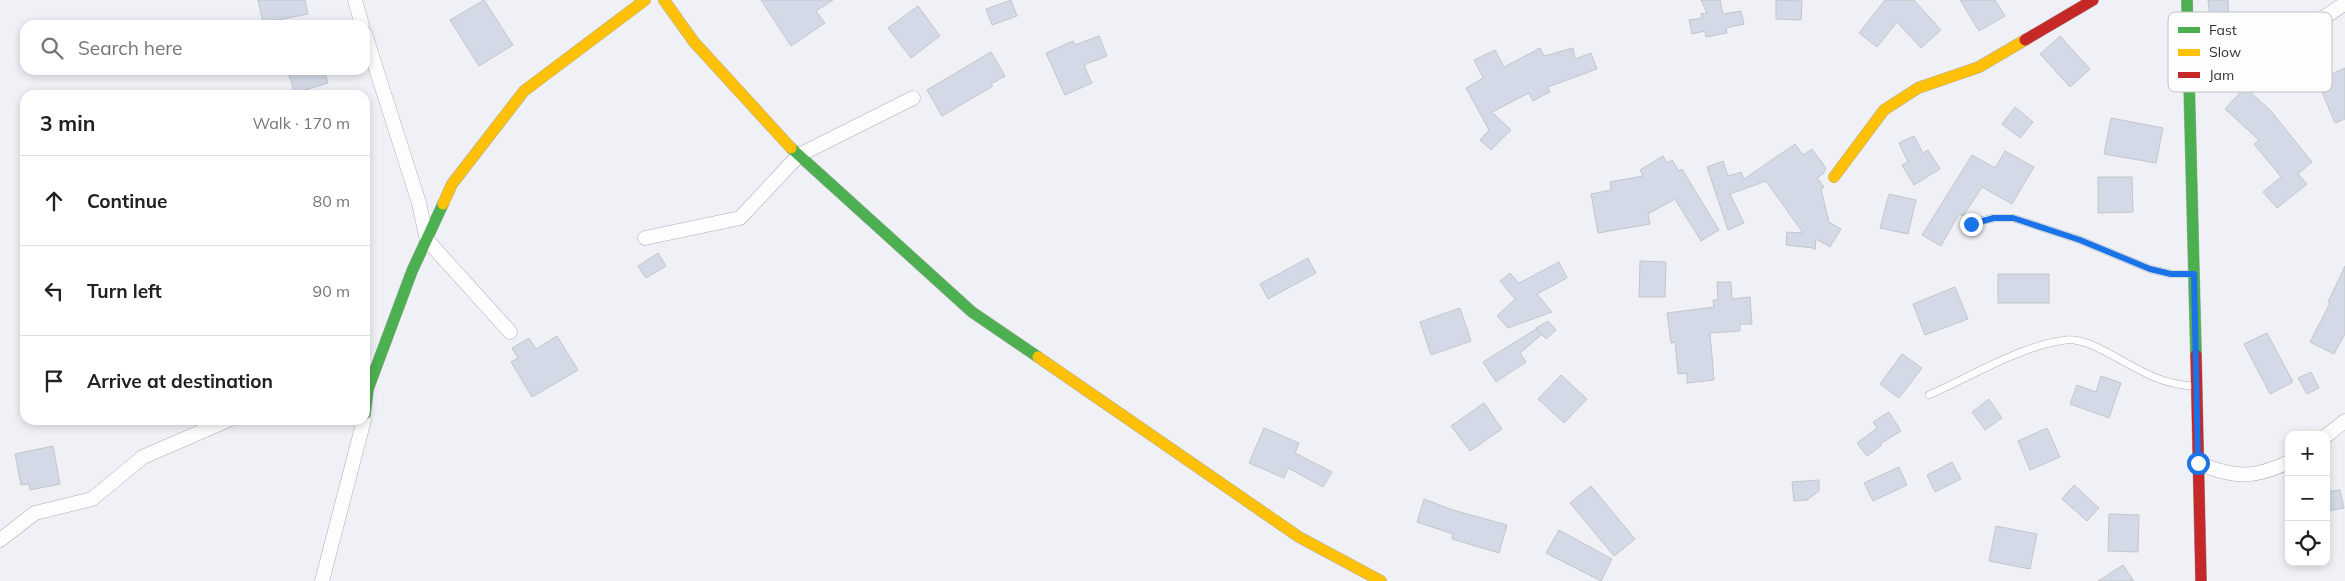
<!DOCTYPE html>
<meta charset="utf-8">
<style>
body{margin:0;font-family:Mulish,sans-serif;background:#f6f6f6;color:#202124}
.controls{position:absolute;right:15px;bottom:15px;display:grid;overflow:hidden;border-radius:10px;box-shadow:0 2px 8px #0003}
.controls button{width:45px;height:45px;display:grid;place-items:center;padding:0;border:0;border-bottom:1px solid #e0e0e0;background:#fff;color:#202124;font:25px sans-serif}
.stop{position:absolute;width:15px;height:15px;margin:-11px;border:4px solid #1a73e8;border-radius:50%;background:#fff}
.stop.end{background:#1a73e8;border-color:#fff;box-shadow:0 1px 5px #0008}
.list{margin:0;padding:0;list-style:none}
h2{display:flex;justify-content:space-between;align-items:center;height:65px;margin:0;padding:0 20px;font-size:21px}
h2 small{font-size:16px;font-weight:400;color:#757577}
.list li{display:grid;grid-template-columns:32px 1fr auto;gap:15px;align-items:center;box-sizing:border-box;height:90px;padding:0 20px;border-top:1px solid #e0e0e0}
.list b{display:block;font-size:19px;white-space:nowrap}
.list em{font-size:16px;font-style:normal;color:#757577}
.icon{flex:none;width:28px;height:28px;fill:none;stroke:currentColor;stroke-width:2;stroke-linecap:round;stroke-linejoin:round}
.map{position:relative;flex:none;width:2345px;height:581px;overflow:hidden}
.search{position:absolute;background:#fff;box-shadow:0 2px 8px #0003;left:20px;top:20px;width:350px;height:55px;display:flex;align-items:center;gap:12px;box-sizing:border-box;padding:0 18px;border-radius:15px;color:#757577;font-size:19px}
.panel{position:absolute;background:#fff;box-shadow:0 2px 8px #0003;left:20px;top:90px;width:350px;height:335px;border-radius:15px}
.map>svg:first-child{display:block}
.building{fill:#d3d9e7;stroke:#c4c6c9}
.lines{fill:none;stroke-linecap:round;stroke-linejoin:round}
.lane-casing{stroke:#adaeb2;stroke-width:8}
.street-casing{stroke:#adaeb2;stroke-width:15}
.fast-casing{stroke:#adaeb2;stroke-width:12}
.slow-casing{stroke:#adaeb2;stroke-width:12}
.jam-casing{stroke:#adaeb2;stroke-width:12}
.lane{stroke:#fdfdfe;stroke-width:7}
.street{stroke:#fdfdfe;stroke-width:14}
.fast{stroke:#4caf50;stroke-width:11}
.slow{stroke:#ffc107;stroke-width:11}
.jam{stroke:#c62828;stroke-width:11}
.route{stroke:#1a73e8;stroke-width:6}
.key{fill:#fdfdfd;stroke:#c0c0c1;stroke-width:1}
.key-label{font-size:14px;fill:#303235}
</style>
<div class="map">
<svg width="2345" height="581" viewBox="0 0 2345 581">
<rect width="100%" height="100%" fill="#eff1f6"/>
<g class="building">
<polygon points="258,0 305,0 308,14 263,23"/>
<polygon points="484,0 513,45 479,66 450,20"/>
<polygon points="761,0 833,0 816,11 825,23 791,46"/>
<polygon points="1011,0 1017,16 992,25 986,9"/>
<polygon points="1701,0 1720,0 1723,14 1741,11 1744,24 1726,28 1727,33 1706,37 1705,31 1692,34 1689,20 1702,18 1701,14 1707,13"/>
<polygon points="1776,0 1802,1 1801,20 1776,19"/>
<polygon points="1885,0 1914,0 1941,30 1921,48 1897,22 1877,47 1859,33"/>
<polygon points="1960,0 1995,0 2005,16 1979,31"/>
<polygon points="2208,0 2228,0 2229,20 2210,21"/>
<polygon points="918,6 940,36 911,58 888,28"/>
<polygon points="1099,36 1107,56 1084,65 1092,83 1065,95 1046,53 1073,41 1075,45"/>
<polygon points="2060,36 2090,69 2070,87 2040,54"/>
<polygon points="1540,48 1544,56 1573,48 1575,59 1591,53 1597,69 1548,87 1550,92 1533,101 1529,93 1492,112 1511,130 1491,150 1480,140 1489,130 1466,88 1483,78 1474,60 1495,50 1504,67"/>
<polygon points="991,52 1005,76 991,84 993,86 942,116 927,90"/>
<polygon points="2345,68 2345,119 2335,123 2317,80"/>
<polygon points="287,70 324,70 328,83 295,93"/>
<polygon points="2245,87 2271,111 2312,162 2298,174 2307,184 2277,208 2263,192 2281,177 2254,144 2259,140 2225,109"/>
<polygon points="2015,107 2033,122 2020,138 2002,124"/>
<polygon points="2111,118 2163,128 2156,163 2104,154"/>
<polygon points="1914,136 1923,153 1928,150 1940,169 1914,185 1902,165 1908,162 1899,143"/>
<polygon points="1795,144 1803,155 1812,149 1826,168 1823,174 1817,178 1824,187 1821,189 1829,222 1841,229 1830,247 1816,239 1815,250 1813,248 1786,245 1787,232 1803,233 1766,181 1730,194 1744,223 1728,230 1707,167 1723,161 1728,176 1741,172 1744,179"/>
<polygon points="2005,151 2034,167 2012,204 1982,187 1963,216 1959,214 1941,246 1922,235 1972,155 1995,168"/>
<polygon points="1663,156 1667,163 1672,160 1679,171 1682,169 1719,230 1701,241 1675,199 1648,214 1650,224 1598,233 1591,194 1611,190 1610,182 1643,176 1640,170"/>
<polygon points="2098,177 2132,177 2133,212 2098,213"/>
<polygon points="1889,194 1916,200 1908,234 1880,228"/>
<polygon points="658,253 666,266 646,278 638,266"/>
<polygon points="1308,258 1316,273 1268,299 1260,284"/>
<polygon points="1640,261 1666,262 1665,297 1639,297"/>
<polygon points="1559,262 1567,278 1537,294 1552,312 1508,328 1497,316 1515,299 1500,281 1510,273 1519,283"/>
<polygon points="2345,266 2345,334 2334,354 2310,342 2330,303 2328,302"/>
<rect x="1998" y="274" width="51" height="29"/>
<polygon points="1717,282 1731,282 1732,299 1750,297 1752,324 1740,324 1740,331 1710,333 1714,380 1687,383 1687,373 1678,374 1675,342 1671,343 1667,313 1714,307 1713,300 1718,300"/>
<polygon points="1955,287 1968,319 1925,335 1913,304"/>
<polygon points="1460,308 1471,341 1431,355 1420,322"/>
<polygon points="1548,321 1556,330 1546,339 1536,328"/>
<polygon points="1536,329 1541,335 1520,353 1526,362 1496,382 1483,362"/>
<polygon points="2267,333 2293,382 2270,394 2244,344"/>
<polygon points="557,336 578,370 532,397 511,362 518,358 512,348 529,338 536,349"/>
<polygon points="1902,354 1922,368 1899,398 1880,384"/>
<polygon points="2311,372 2319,388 2307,394 2298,378"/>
<polygon points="1561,375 1587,399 1564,423 1538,399"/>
<polygon points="2101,376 2121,383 2109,418 2070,404 2077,385 2096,392"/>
<polygon points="1989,399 2002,418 1985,430 1972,412"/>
<polygon points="1484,403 1502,429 1470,451 1451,426"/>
<polygon points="1889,412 1901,431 1880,444 1881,446 1867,456 1857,443 1877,428 1873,422"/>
<polygon points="1264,428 1299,443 1295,453 1332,472 1323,487 1288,468 1284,478 1249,463"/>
<polygon points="2047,428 2060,457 2030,470 2018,441"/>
<polygon points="53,446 60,484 30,490 29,484 21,485 15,454"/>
<polygon points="1952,462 1961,479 1935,492 1927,475"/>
<polygon points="1899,467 1907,485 1873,501 1864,483"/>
<polygon points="1819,480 1819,491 1807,500 1794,501 1792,482"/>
<polygon points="2074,485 2099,508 2087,521 2062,499"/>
<polygon points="1591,486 1635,539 1614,556 1570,503"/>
<polygon points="2340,490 2344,508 2328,511 2326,492"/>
<polygon points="1424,499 1453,510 1507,525 1499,553 1452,539 1453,534 1417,522"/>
<polygon points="2109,514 2139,515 2138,552 2108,551"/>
<polygon points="1996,526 2037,534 2030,569 1989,561"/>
<polygon points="1559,530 1612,559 1601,581 1546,553"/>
<polygon points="2123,565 2134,581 2098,581"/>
</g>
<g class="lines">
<defs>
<g id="lane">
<polyline points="1971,223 1994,218 2013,218 2080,240 2150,269 2171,274 2193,274"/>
<path d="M1929,395C1970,377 2022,345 2066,340C2073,339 2086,342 2092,345C2130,362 2150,383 2193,386"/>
</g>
<g id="street">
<polyline points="355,0 362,25"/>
<polyline points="365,34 419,203 427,240 510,332"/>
<path d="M2188,44C2204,45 2222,47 2238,45C2275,43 2317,25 2345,3"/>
<polyline points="645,238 740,218 799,155 913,98"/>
<polyline points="2326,436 2345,421"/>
<path d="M2198,463C2235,478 2252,479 2289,462"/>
<polyline points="0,540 35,513 92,499 143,457 228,420"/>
<polyline points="322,581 364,420"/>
</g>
<g id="fast">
<polyline points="2187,0 2196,355"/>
<polyline points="791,148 972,312 1038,357"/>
<polyline points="365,414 368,389 412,271 443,204"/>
</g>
<g id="slow">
<polyline points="664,0 694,42 791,148"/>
<polyline points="1834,177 1884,110 1918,88 1979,67 2025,40"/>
<polyline points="443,204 452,184 524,91 645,0"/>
<polyline points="1038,357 1299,537 1381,581"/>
</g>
<g id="jam">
<polyline points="2025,40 2093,0"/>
<polyline points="2196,355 2201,581"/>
</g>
</defs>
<use href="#lane" class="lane-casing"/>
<use href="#street" class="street-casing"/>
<use href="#fast" class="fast-casing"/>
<use href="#slow" class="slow-casing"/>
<use href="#jam" class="jam-casing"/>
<use href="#lane" class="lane"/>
<use href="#street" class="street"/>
<use href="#fast" class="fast"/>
<use href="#slow" class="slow"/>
<use href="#jam" class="jam"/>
</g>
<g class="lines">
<polyline class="route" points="1971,224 1994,218 2013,218 2080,240 2150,269 2171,274 2194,274 2198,463"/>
</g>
<rect x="2168" y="12" width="164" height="80" rx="8" class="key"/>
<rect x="2178" y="27" width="22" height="6" fill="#4caf50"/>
<rect x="2178" y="49" width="22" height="7" fill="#ffc107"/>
<rect x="2178" y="72" width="22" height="6" fill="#c62828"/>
<g class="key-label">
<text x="2209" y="35">Fast</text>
<text x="2209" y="57">Slow</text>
<text x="2209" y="80">Jam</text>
</g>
</svg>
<div class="controls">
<button>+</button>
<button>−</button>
<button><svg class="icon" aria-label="locate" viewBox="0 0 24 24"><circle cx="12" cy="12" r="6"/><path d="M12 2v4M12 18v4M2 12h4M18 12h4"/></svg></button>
</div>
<div class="stop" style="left:2198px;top:463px"></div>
<div class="stop end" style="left:1971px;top:224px"></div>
<div class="search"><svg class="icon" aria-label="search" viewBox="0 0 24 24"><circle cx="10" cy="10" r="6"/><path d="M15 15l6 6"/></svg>Search here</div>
<section class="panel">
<h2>3 min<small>Walk · 170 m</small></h2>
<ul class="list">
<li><svg class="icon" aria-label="ahead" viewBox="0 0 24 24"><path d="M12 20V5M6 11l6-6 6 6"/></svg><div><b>Continue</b></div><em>80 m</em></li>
<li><svg class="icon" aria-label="left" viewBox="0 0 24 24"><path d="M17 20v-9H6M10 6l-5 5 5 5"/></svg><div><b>Turn left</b></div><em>90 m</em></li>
<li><svg class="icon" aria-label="arrive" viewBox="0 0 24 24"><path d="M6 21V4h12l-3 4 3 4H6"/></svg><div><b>Arrive at destination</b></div></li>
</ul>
</section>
</div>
